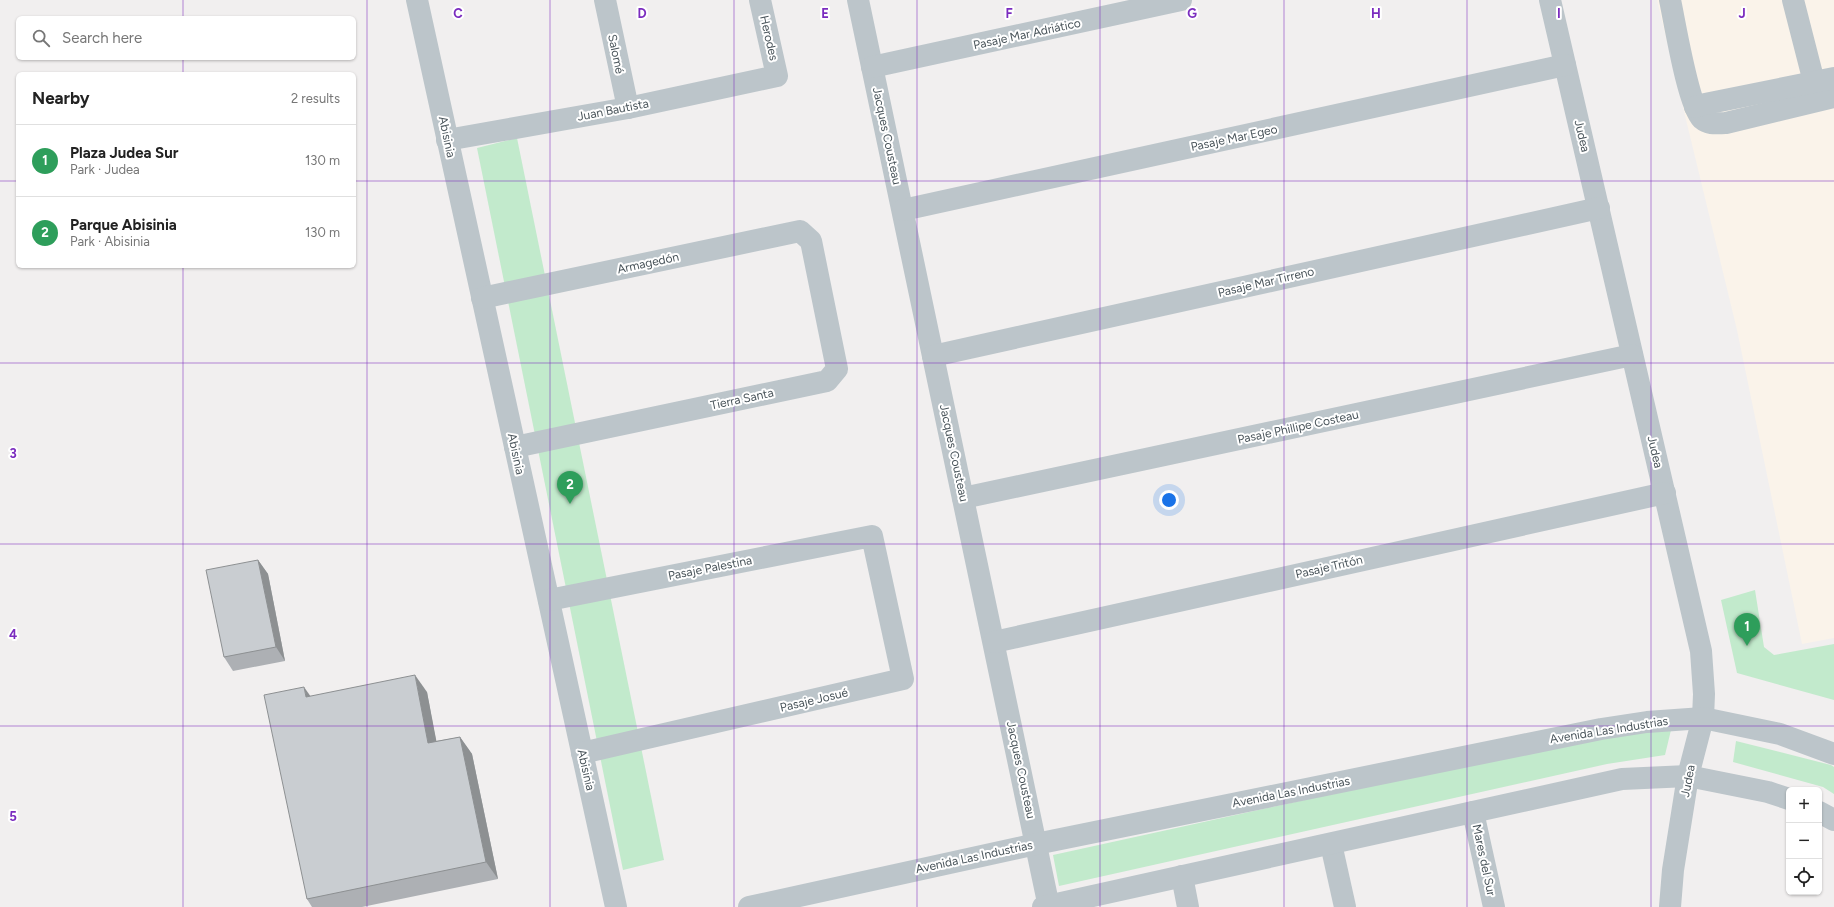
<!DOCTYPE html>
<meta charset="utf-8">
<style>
body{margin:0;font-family:Figtree,sans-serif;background:#f6f6f6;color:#222}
.controls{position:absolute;right:12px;bottom:12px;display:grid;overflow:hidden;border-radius:6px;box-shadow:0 1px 3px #0004}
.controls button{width:36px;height:36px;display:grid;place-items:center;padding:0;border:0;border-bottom:1px solid #e0e0e0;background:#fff;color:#222;font:20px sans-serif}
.you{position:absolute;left:1169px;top:500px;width:14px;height:14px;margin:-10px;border:3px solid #fff;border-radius:50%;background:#1a73e8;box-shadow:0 0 0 6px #1a73e833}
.badge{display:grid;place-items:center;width:26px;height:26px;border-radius:50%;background:#111827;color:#fff;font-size:13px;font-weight:700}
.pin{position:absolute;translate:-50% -33px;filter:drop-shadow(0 1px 2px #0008)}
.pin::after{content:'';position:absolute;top:21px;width:14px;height:12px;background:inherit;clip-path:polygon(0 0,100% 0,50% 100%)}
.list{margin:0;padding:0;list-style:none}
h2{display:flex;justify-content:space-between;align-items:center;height:52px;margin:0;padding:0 16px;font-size:17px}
h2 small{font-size:13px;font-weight:400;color:#767676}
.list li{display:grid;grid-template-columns:26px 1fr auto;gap:12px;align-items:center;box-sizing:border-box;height:72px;padding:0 16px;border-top:1px solid #e0e0e0}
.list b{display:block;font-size:15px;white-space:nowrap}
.list p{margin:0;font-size:13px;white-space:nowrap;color:#767676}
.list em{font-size:13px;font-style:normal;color:#767676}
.icon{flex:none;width:22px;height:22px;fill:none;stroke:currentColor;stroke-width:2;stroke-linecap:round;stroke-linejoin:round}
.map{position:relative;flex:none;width:1834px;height:907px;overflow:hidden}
.search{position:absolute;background:#fff;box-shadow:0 1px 3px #0004;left:16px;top:16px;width:340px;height:44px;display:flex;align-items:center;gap:10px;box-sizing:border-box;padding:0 14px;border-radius:6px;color:#767676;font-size:15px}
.panel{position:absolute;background:#fff;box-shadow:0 1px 3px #0004;left:16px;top:72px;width:340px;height:196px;border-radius:6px}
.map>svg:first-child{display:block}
.commercial{fill:#faf3ea}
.green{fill:#c2eacc}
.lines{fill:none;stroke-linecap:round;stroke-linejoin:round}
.minor{stroke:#bcc5ca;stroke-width:22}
.wall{fill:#adb0b4}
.shaded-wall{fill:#8d9092}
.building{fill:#c9cdd1;stroke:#8d9092}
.grid{fill:none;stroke:#7b2cbf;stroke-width:1;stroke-opacity:0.55}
.labels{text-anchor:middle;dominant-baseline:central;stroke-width:4;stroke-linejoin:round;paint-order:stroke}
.street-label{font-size:12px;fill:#49545a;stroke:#fff}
.grid-label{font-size:13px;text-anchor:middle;font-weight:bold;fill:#7b2cbf;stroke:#fff;stroke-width:4;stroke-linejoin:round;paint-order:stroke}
</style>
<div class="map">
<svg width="1834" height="907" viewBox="0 0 1834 907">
<rect width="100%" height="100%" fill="#f1efef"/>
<polygon class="commercial" points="1657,0 1834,0 1834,638 1802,644 1737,330"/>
<g class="green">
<polygon points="517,138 664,860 623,870 477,148"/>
<polygon points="1755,590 1764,647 1774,655 1834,644 1834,700 1737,673 1721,600"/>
<polygon points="1671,730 1665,755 1607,764 1059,886 1053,855 1606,734"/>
<polygon points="1736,741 1831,765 1834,767 1834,794 1823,787 1733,762"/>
</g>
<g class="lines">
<g class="minor">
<polyline points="417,0 616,907"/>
<polyline points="605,0 628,108"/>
<polyline points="858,0 1049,907"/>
<polyline points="1550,0 1701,651 1704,694 1703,718 1688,776 1673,870 1670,907"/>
<path d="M1670,0C1675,23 1688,105 1702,119C1709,125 1718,123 1726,123L1834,97"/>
<polyline points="1793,0 1814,82"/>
<polyline points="872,67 1181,0"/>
<polyline points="1695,107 1705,104 1834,78"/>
<polyline points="447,140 628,108 777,76 760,0"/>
<polyline points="903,210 1565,65"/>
<polyline points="482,298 800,231 811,241 837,369 827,381 515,447"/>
<polyline points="933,356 1599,208"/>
<polyline points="963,498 1632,355"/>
<polyline points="549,600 872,536 903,679 582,753"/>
<polyline points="994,642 1665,493"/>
<polyline points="1473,812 1494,907"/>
<polyline points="1819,812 1834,820"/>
<polyline points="1331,844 1345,907"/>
<polyline points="1182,876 1188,907"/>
<polyline points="749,907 1036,844 1601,729 1647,722 1703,718 1780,734 1834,754"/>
<polyline points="1043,907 1622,779 1688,776 1768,792 1789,799"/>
</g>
</g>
<g class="wall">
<polygon points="258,560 268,574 285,661 233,671 224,657"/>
<polygon points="427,692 436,741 460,737 472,754 498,879 362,907 312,907 307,899 311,696"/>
</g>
<g class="shaded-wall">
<polygon points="258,560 268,574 285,661 276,647"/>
<polygon points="415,675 427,692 440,760 428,743"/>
<polygon points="304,687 316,704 306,697"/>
<polygon points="460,737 472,754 498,879 486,862"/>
</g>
<g class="building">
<polygon points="258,560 276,647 224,657 206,570"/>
<polygon points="415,675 428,743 460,737 486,862 307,899 264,695 304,687 306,697"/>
</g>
<path class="grid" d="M183,0V18M367,0V907M550,0V907M734,0V907M917,0V907M1100,0V907M1284,0V907M1467,0V907M1651,0V907M183,58V74M0,181H18M354,181H1834M183,266V907M0,363H1834M0,544H1834M0,726H1834"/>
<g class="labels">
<g class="street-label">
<text transform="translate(1027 34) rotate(-12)">Pasaje Mar Adriático</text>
<text transform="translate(769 38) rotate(77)">Herodes</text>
<text transform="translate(616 54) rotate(78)">Salomé</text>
<text transform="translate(613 110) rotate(-11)">Juan Bautista</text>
<text transform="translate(887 136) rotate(78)">Jacques Cousteau</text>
<text transform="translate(1582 136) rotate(77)">Judea</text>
<text transform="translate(447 137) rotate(78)">Abisinia</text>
<text transform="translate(1234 138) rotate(-12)">Pasaje Mar Egeo</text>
<text transform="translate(648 263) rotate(-12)">Armagedón</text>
<text transform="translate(1266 282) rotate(-13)">Pasaje Mar Tirreno</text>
<text transform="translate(742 399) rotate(-12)">Tierra Santa</text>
<text transform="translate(1298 427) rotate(-12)">Pasaje Phillipe Costeau</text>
<text transform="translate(1655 452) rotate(77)">Judea</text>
<text transform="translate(954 453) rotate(78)">Jacques Cousteau</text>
<text transform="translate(516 454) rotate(78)">Abisinia</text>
<text transform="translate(1329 567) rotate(-13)">Pasaje Tritón</text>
<text transform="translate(710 568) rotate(-11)">Pasaje Palestina</text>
<text transform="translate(814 700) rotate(-13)">Pasaje Josué</text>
<text transform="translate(1609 730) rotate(-9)">Avenida Las Industrias</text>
<text transform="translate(586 770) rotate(77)">Abisinia</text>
<text transform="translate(1021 770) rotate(78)">Jacques Cousteau</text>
<text transform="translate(1688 781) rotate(-79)">Judea</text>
<text transform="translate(1291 792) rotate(-11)">Avenida Las Industrias</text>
<text transform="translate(974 857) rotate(-12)">Avenida Las Industrias</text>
<text transform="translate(1484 860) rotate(78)">Mares del Sur</text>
</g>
</g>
<g class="grid-label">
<text x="458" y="18">C</text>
<text x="642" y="18">D</text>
<text x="825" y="18">E</text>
<text x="1009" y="18">F</text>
<text x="1192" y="18">G</text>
<text x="1376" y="18">H</text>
<text x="1559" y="18">I</text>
<text x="1742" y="18">J</text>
<text x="13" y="458">3</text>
<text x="13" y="639">4</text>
<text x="13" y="821">5</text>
</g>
</svg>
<div class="controls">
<button>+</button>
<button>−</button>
<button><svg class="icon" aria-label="locate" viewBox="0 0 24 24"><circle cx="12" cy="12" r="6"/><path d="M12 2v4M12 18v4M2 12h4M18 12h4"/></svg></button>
</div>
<div class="you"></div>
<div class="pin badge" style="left:1747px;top:646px;background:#2e9e5b">1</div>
<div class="pin badge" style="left:570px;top:504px;background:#2e9e5b">2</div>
<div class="search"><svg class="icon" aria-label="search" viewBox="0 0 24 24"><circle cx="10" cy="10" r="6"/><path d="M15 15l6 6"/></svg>Search here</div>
<section class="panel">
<h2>Nearby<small>2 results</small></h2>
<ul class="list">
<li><span class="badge" style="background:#2e9e5b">1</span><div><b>Plaza Judea Sur</b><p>Park · Judea</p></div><em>130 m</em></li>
<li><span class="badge" style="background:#2e9e5b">2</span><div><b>Parque Abisinia</b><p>Park · Abisinia</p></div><em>130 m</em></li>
</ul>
</section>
</div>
